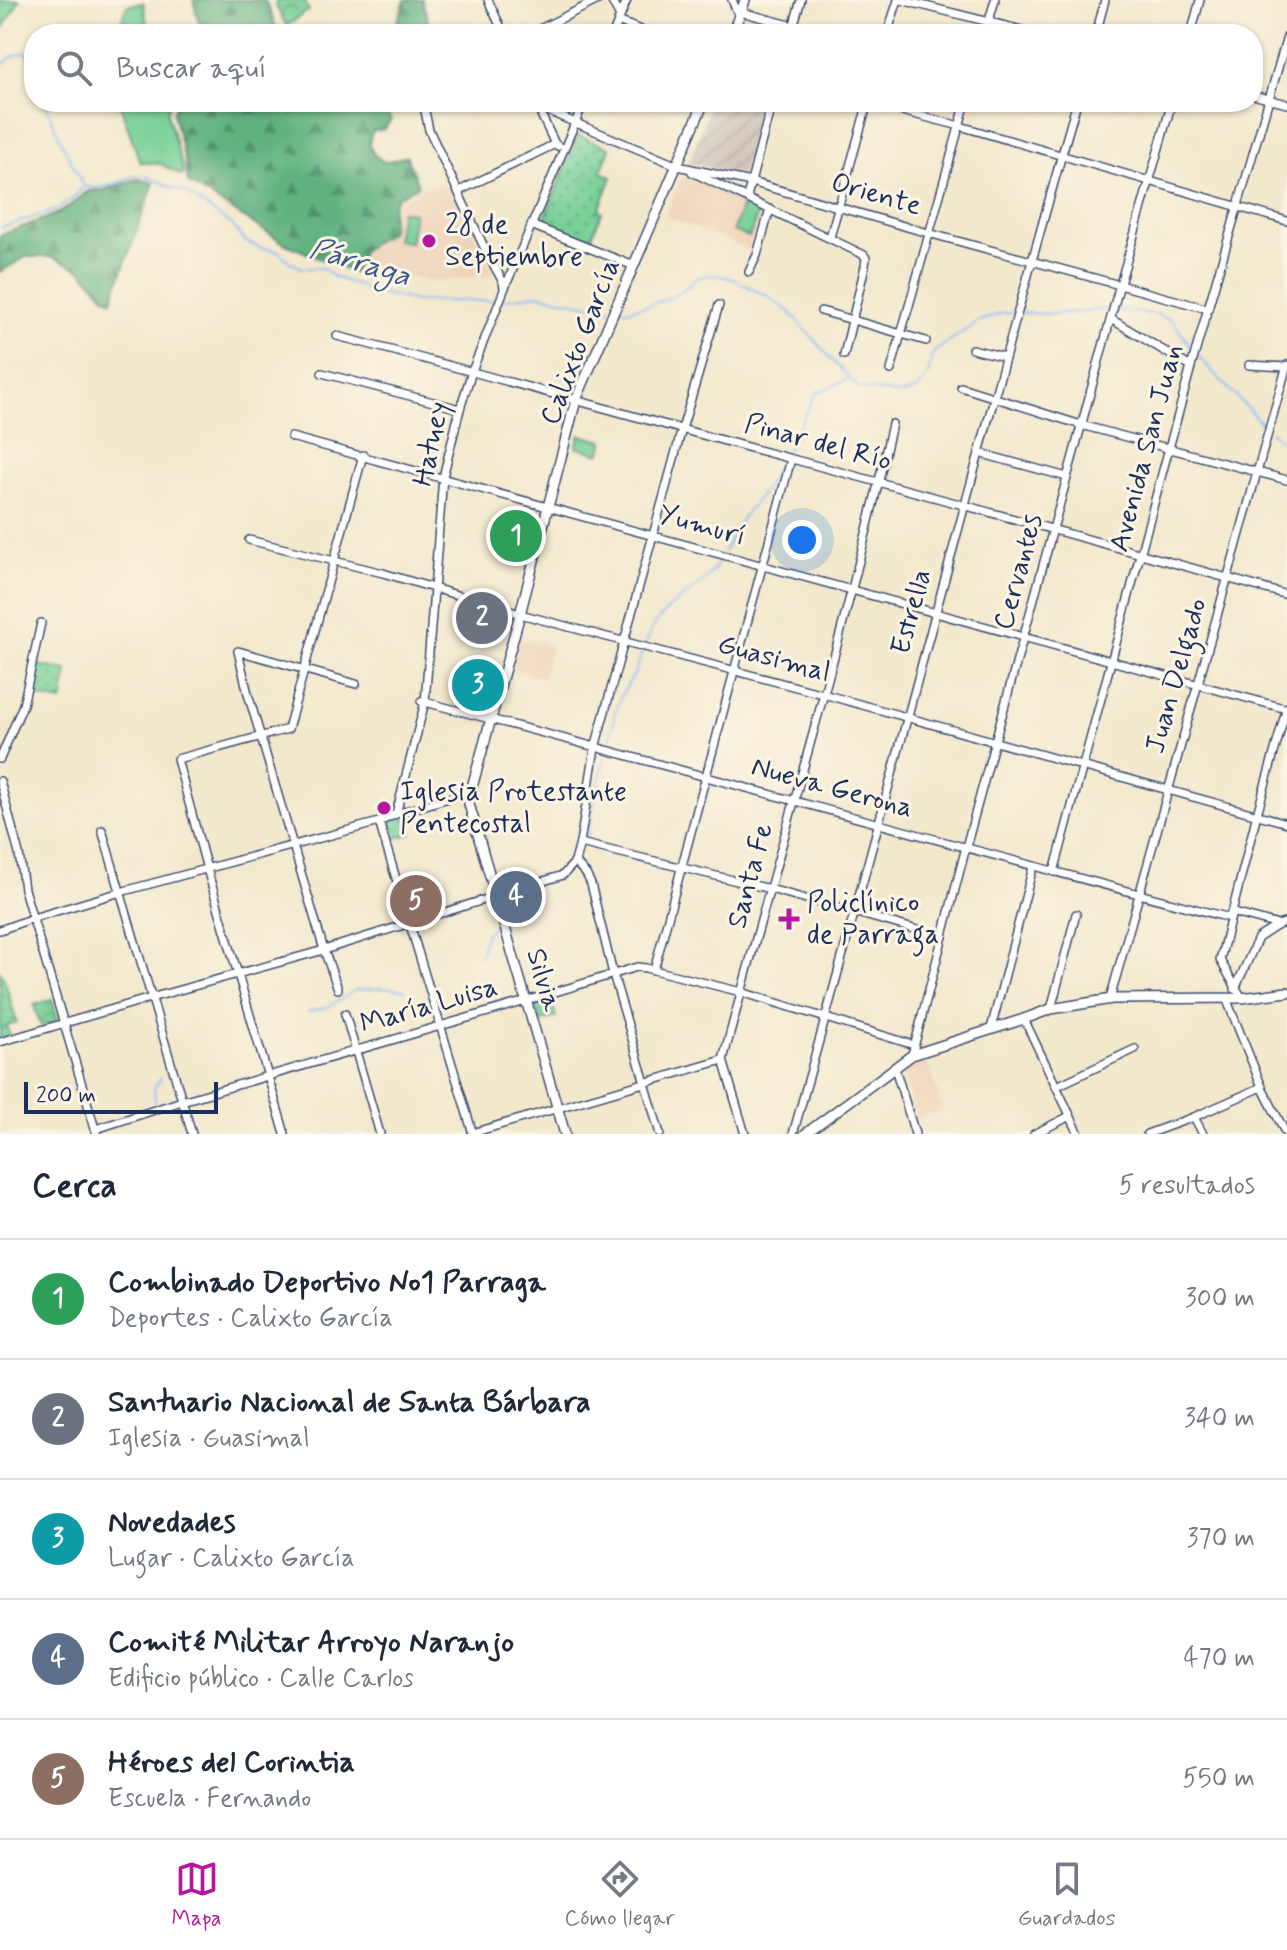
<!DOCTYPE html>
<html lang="es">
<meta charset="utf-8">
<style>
body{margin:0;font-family:Mynerve,sans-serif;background:#f2f2f3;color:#1f2937}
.scale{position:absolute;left:24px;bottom:20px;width:194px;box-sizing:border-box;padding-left:8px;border:4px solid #1b2f5e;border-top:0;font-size:22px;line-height:28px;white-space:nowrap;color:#1b2f5e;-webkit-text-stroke:6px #fcf5e5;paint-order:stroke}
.you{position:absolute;left:802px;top:540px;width:28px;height:28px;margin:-20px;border:6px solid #fff;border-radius:50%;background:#1a73e8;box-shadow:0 0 0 12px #1a73e833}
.badge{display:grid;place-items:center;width:52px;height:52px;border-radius:50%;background:#b5179e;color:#fff;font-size:26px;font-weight:700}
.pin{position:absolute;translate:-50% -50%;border:4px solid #fff;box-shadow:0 2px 8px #0006}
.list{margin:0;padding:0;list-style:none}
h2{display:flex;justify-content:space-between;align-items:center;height:104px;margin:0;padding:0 32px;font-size:34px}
h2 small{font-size:26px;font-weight:400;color:#747a83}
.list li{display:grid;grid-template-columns:52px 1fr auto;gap:24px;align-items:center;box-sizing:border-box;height:120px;padding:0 32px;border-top:2px solid #e0e1e3}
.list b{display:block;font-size:30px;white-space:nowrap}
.list p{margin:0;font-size:26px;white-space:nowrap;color:#747a83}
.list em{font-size:26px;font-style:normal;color:#747a83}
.icon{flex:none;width:44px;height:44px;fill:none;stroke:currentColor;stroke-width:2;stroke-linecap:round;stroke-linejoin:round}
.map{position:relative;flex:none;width:1287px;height:1134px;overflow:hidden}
.search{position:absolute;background:#fff;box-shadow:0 2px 6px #0004;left:24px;right:24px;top:24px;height:88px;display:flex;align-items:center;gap:20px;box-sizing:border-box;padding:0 28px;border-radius:32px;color:#747a83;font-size:30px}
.sheet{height:704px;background:#fff}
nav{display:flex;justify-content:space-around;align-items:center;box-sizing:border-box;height:112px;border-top:2px solid #e0e1e3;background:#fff;font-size:22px;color:#747a83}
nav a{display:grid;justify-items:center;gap:4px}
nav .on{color:#b5179e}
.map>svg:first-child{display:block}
.built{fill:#efd6bb}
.industrial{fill:url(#industrial-furrows)}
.grass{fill:url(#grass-dots);stroke:#48807a;stroke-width:2}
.forest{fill:url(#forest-firs);stroke:#3e706f;stroke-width:2}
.park{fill:url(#park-crowns);stroke:#48807a;stroke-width:2}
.garden{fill:#76d097;stroke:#48807a;stroke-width:2}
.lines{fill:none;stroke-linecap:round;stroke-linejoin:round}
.stream{stroke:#87b9f4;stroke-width:2}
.minor-casing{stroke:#3b4b6e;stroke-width:10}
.major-casing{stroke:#3b4b6e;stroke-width:12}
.minor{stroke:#fff;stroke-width:7}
.major{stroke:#fff;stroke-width:9}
.poi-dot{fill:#b5179e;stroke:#fcf5e5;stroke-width:3}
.labels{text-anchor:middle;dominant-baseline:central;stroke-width:6;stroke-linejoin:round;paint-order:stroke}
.street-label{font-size:28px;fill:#1b2f5e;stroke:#fcf5e5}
.poi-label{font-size:28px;fill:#1b2f5e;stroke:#fcf5e5;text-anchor:start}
.water-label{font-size:30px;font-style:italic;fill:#3b588b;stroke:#fcf5e5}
</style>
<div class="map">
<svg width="1287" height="1134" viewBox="0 0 1287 1134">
<defs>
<pattern id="industrial-furrows" width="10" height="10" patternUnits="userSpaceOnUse" patternTransform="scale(2)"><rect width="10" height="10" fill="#cdc2b9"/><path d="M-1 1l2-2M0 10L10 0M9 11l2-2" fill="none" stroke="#afa7a1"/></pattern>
<pattern id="grass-dots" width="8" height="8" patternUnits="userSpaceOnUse" patternTransform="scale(2)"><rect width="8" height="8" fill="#76d097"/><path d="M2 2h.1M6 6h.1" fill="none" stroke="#60a97e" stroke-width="1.8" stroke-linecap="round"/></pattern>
<pattern id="forest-firs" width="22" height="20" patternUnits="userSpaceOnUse" patternTransform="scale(2)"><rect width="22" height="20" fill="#60b280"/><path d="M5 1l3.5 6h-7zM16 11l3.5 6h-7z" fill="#4e916c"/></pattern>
<pattern id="park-crowns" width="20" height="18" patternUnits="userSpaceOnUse" patternTransform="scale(2)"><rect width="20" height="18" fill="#76d097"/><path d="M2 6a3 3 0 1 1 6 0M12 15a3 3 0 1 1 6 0" fill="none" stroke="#60a97e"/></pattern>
</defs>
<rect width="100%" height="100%" fill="#fcf5e5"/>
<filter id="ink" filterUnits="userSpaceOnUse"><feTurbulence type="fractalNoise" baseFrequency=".0125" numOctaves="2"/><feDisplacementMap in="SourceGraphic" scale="16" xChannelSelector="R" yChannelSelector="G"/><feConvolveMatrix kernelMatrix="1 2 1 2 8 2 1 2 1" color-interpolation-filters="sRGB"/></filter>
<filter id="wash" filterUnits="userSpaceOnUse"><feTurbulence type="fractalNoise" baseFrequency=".006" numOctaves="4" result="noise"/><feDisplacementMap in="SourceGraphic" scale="32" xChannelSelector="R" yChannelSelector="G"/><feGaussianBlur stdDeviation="1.8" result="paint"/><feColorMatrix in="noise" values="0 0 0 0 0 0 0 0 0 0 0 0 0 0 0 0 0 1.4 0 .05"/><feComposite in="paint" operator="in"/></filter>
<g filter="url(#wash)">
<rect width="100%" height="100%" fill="#f2e8cc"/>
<g class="built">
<polygon points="682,176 761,210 749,249 665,216"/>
<polygon points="449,186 495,275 434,282 359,266 367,250 393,232 398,202 423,187"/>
<polygon points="519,638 551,646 543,678 511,669"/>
<polygon points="926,1057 943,1110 917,1118 903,1073"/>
</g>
<polygon class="industrial" points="712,102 763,102 742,175 689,163"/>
<g class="grass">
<polygon points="0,0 20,0 0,33"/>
<polygon points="578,135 610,148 601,172 612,177 599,210 602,212 590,241 543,222"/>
<polygon points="38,665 68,671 62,702 31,696"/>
<polygon points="405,814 411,834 392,839 386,820"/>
<polygon points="0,972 4,978 17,1023 7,1026 10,1037 0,1039"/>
</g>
<g class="forest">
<polygon points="193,0 265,0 279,34 202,34"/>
<polygon points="405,0 422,0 430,27 428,34 389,34 394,31"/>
<path d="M174,102H383L385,110L391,120L384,129L373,131C365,145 372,156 385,162L407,156C409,167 415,175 418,186C388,200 393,200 391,231L364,249L353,273L286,244L188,183L185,161L174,117L173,112L176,107Z"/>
<polygon points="138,179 154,183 112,300 106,297 81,270 53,257 26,257 0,272 0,235 54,215 67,208 88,191 104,190"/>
</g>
<g class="park">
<path d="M277,0H304L309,11C298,14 297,22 286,25L275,4Z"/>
<polygon points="551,999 556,1017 539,1022 534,1004"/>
<polygon points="52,1000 58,1021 41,1026 34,1005"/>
</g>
<g class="garden">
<polygon points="143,3 149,34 116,34 127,6"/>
<polygon points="119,102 167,102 169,108 167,113 184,173 181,175 161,164 140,162"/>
<polygon points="742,205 759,211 749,237 733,231"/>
<polygon points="401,211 414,213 410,242 396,240"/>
<polygon points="580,435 604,441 600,454 576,447"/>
</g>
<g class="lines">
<g class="stream">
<polyline points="0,59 3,63 5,63 13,56 27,52 33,64 34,73"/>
<polyline points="45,102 59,137 83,184"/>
<polyline points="84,186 95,188 112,185 137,175 148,177 173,188 183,191 232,225 245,241 260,248 278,251 291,263 302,268 323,268 334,277 380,293 415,301 496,301"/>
<polyline points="0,228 53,211 69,202 83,187"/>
<polyline points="741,283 769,297 790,312 833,361 859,388 897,394 908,393 917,389 924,381 929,372 931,357 936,350 979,321 1003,313 1014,313"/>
<polyline points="502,300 537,294 610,309"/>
<path d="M620,310C631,311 666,300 676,295C695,284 693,272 720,276C727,277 732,278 738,281"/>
<polyline points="1117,311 1155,314 1172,320 1194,351"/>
<polyline points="1020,313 1054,314 1108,309"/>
<polyline points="1198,356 1265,427"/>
<polyline points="1270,431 1287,446"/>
<polyline points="787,450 816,393 848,379"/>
<polyline points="724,552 737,525 769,484 780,463"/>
<path d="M646,642C649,637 651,630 654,625C673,598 705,589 721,558"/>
<polyline points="609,746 615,712 622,694 634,675 642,653"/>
<polyline points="587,836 605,756"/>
<polyline points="480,956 485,935 499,919"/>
<polyline points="308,1012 328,1007 356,990 381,988 405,990"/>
<polyline points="155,1103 154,1088 161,1078"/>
</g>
</g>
</g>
<g filter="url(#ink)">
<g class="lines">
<defs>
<g id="minor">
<polyline points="488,0 504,34"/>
<polyline points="611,0 620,17"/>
<polyline points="732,0 739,16"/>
<polyline points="901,0 1038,34"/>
<polyline points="740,14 741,12 824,34"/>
<polyline points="618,21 650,34"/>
<polyline points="530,34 598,0"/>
<polyline points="613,34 627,0"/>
<polyline points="791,34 801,0"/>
<polyline points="887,34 898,0"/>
<polyline points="985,34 995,0"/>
<polyline points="1096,34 1105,0"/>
<polyline points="1191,34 1200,0"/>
<polyline points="1253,95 1287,104"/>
<polyline points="423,102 429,130 485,249 503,282 504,288"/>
<polyline points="535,102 555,144 558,146"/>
<polyline points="867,102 960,126 1287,221"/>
<polyline points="538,107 678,166 751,182 928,233 1208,309"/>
<polyline points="692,172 864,255 866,258 865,266 844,355"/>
<polyline points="459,191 555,144"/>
<polyline points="747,197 772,102"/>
<polyline points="531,225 634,266"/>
<polyline points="830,237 868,102"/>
<polyline points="749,272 757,255 770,209"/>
<polyline points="821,311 926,341"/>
<polyline points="1111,319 1191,367"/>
<path d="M337,336C489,375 640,419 792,459C957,503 1122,548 1287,595"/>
<polyline points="972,349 1005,357"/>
<polyline points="1249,365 1287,367"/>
<polyline points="891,370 966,102"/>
<polyline points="322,373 460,409"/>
<polyline points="961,387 1081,425 1287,480"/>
<polyline points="291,437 1287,709"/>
<polyline points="979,453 1067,477"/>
<polyline points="249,540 383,573 520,614 823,694 1287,823"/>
<path d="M421,701C692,771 960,848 1230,918"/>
<polyline points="0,759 23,705 41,623"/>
<polyline points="0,781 19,854 24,889 96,1132"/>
<polyline points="396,814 425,702 443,477 460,409 472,371 504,290 584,102"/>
<polyline points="379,822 473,1134"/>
<polyline points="102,830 192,1134"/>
<polyline points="580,843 770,889 943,937"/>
<polyline points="575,862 586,874 591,884 613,974 660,1134"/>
<polyline points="1054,872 1191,367 1287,37"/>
<polyline points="1231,912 1278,925"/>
<polyline points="0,930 33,918 124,891 379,822 396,814 471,791"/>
<polyline points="654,970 791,459"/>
<polyline points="338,989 324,950 248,694 238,651 356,684"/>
<polyline points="1235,989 1258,938 1278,925 1287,922"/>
<polyline points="1226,998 1262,1087 1286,1134"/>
<polyline points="1242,998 1220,960 1257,814 1287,707"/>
<polyline points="1110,999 1287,365"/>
<polyline points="1051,1009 1076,914"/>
<polyline points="345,1014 380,1134"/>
<polyline points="1024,1019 1079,1134"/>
<polyline points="991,1029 1033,867"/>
<polyline points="0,1042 154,997 324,950 563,875 575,862 580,843 595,748 682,429 719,305"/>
<polyline points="912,1055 966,847 1120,284 1172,102"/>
<path d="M723,1060C779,848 844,638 892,424"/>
<polyline points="723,1060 745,1134"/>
<polyline points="895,1068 915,1134"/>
<polyline points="1057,1086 1135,1049"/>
<polyline points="1194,1117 1203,1134"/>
<polyline points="96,1129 182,1101 526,1001 637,967 646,968 741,992 914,1045"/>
<polyline points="472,1133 723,1060"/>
<polyline points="285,1134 207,869 177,759 288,729 363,455"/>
<path d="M793,1134C890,791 978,445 1077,102"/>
<polyline points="1034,1134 1070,1116"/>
<polyline points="1147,1134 1194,1117 1262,1087"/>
</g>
<g id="major">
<polyline points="741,12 745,0"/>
<polyline points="732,34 739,16"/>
<polyline points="565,1134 469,804 469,798 520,614 576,400 704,102"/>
<polyline points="805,1134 912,1055 1024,1019 1051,1009 1112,999 1242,998 1287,992"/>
</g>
</defs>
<use href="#minor" class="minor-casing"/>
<use href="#major" class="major-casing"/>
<use href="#minor" class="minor"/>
<use href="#major" class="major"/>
</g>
</g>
<g class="poi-dot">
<circle cx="429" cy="241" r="8"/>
<circle cx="384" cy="808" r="8"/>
<path d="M785 907h8v8h8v8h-8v8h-8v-8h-8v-8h8z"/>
</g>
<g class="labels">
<g class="street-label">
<text transform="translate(876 195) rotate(16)">Oriente</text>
<text transform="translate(581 342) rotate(-69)">Calixto García</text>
<text transform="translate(818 443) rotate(15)">Pinar del Río</text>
<text transform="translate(432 444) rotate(-78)">Hatuey</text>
<text transform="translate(1147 448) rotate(-75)">Avenida San Juan</text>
<text transform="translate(702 526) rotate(16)">Yumurí</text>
<text transform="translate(1019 572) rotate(-75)">Cervantes</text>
<text transform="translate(912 612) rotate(-75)">Estrella</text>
<text transform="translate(774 659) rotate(15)">Guasimal</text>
<text transform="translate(1177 676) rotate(-74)">Juan Delgado</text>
<text transform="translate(832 788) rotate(15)">Nueva Gerona</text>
<text transform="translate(751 876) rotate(-75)">Santa Fe</text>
<text transform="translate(543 980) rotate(74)">Silvia</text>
<text transform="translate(429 1006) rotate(-16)">María Luisa</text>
</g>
<g class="poi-label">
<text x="445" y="225">28 de<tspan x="445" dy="32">Septiembre</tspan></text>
<text x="400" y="792">Iglesia Protestante<tspan x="400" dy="32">Pentecostal</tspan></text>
<text x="807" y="903">Policlínico<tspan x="807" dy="32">de Parraga</tspan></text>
</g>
<g class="water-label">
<text transform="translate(360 263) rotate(17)">Párraga</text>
</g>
</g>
</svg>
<div class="scale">200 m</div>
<div class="you"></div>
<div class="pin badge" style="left:516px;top:536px;background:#2e9e5b">1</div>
<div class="pin badge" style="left:482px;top:618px;background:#6b7280">2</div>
<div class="pin badge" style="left:478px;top:685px;background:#0f9aa8">3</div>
<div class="pin badge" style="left:516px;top:897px;background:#5c6f8a">4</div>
<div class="pin badge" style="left:416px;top:901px;background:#8d6e63">5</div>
<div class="search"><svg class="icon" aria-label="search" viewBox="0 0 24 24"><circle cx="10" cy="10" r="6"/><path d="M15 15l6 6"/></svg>Buscar aquí</div>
</div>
<section class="sheet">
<h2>Cerca<small>5 resultados</small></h2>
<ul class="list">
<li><span class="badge" style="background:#2e9e5b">1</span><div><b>Combinado Deportivo No1 Parraga</b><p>Deportes · Calixto García</p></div><em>300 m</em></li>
<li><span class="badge" style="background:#6b7280">2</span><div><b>Santuario Nacional de Santa Bárbara</b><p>Iglesia · Guasimal</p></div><em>340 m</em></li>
<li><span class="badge" style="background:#0f9aa8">3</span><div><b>Novedades</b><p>Lugar · Calixto García</p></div><em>370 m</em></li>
<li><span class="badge" style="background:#5c6f8a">4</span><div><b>Comité Militar Arroyo Naranjo</b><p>Edificio público · Calle Carlos</p></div><em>470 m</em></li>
<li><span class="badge" style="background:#8d6e63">5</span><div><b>Héroes del Corintia</b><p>Escuela · Fernando</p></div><em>550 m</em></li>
</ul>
</section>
<nav>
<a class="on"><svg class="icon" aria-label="map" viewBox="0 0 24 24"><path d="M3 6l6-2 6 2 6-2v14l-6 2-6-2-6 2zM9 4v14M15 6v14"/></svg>Mapa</a>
<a><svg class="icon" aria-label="directions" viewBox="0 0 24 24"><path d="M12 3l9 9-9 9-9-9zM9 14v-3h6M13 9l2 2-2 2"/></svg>Cómo llegar</a>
<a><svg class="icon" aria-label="saved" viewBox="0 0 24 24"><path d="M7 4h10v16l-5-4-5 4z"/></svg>Guardados</a>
</nav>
